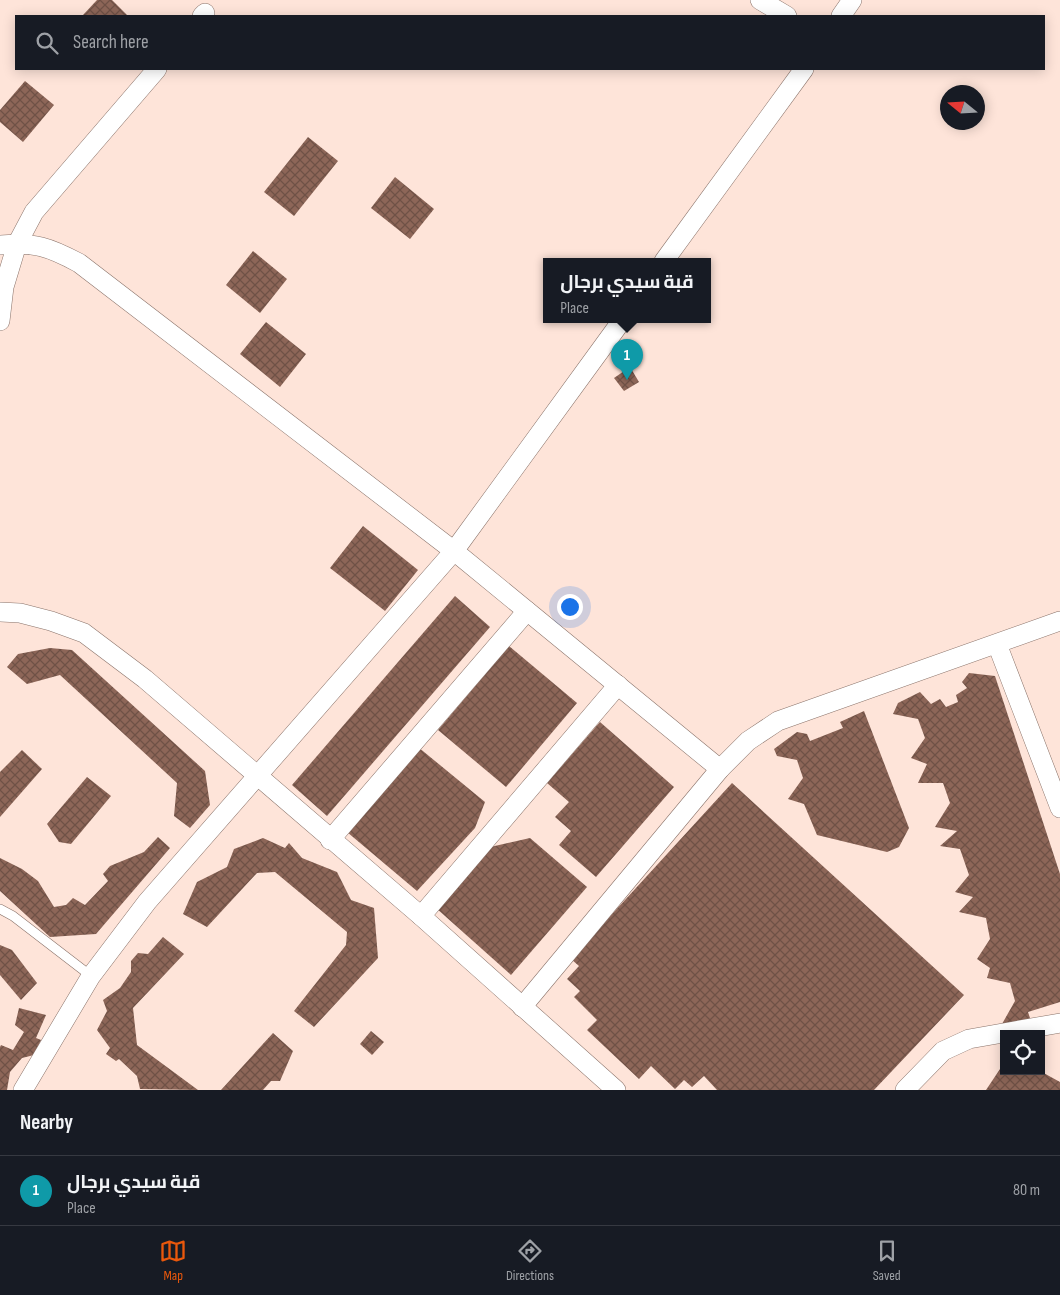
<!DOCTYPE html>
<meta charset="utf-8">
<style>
body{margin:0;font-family:"Sofia Sans Condensed",Cairo,sans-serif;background:#242831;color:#f1f3f6}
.controls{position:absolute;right:15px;bottom:15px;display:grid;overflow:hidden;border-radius:0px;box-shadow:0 2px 12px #0003}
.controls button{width:45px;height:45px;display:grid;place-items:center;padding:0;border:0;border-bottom:1px solid #363941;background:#171b24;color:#f1f3f6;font:25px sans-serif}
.compass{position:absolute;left:940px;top:85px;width:45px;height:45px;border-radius:50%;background:#171b24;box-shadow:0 2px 12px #0003;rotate:288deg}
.you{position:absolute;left:569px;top:606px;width:18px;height:18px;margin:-12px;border:4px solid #fff;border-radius:50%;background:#1a73e8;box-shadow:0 0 0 8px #1a73e833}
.badge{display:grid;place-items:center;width:32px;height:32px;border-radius:50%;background:#ea580c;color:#fff;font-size:16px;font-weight:700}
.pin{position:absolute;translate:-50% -41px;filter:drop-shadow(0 1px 2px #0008)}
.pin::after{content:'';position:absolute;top:26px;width:18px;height:15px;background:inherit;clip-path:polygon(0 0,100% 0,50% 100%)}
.popup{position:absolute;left:543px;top:258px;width:168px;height:65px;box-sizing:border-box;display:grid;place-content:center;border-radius:0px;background:#171b24;filter:drop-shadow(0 1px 4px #0005);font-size:16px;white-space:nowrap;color:#9ea1a6}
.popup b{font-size:19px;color:#f1f3f6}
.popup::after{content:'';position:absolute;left:50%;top:100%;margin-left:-10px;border:10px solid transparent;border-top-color:#171b24}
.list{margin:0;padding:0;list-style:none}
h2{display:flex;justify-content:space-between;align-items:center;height:65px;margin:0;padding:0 20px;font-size:21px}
h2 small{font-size:16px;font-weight:400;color:#9ea1a6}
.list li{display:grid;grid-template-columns:32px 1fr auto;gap:15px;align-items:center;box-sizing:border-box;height:70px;padding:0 20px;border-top:1px solid #363941}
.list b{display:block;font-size:19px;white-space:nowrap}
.list p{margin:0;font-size:16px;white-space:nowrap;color:#9ea1a6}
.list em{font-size:16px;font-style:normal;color:#9ea1a6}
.icon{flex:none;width:28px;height:28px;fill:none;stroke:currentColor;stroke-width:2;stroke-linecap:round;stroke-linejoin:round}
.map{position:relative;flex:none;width:1060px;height:1090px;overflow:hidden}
.search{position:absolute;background:#171b24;box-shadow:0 2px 12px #0003;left:15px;right:15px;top:15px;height:55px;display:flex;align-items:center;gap:12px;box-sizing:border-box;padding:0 18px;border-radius:0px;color:#9ea1a6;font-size:19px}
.sheet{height:135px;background:#171b24}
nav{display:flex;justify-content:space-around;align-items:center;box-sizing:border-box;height:70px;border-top:1px solid #363941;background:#171b24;font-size:14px;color:#9ea1a6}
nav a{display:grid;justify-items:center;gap:2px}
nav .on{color:#ea580c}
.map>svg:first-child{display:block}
.building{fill:url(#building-cross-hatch)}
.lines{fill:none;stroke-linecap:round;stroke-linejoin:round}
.lane-casing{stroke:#8a736a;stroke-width:10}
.street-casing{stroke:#8a736a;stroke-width:20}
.lane{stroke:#fff;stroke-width:9}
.street{stroke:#fff;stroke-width:19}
</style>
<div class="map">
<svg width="1060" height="1090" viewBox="0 0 1060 1090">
<defs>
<pattern id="building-cross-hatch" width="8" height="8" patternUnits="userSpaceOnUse" patternTransform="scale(1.25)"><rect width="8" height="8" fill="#8d6658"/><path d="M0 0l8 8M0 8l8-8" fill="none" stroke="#6f5146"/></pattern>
</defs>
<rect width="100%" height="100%" fill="#fee4d9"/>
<g class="building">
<polygon points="97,0 112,0 128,16 84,16 83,15"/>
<polygon points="25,81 54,105 23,142 0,122 0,110"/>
<polygon points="308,137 338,161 294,216 264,192"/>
<polygon points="395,177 434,209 410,239 371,208"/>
<polygon points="253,251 287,279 260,313 226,285"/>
<polygon points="266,322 306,354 280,387 240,354"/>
<polygon points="630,367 639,382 624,391 614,378"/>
<polygon points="363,526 418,570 385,611 330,568"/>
<polygon points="455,596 490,627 327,816 292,785"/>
<polygon points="509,646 577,703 506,787 438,730"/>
<polygon points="50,648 72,650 205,771 210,805 190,828 174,816 177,783 60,675 27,684 7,667 18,654"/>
<polygon points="969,673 995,676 1060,874 1060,1002 1028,1012 1032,1024 1028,1028 1002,1024 1015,1001 1010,983 987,978 990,968 977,959 990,939 986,918 959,912 973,897 955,892 969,875 960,849 940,846 957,831 935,827 950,803 943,783 918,783 927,764 911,758 925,738 918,719 893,714 898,703 920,692 931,704 940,699 946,707 958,702 956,695 967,688 962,682"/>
<polygon points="864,711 909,828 899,847 887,852 817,835 804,804 788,799 803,778 797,760 777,756 774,749 797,732 807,734 810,741 843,728 840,722"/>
<polygon points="600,722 674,787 596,877 559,845 571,831 555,817 569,802 547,783"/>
<polygon points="418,747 485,802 475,828 417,891 347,832"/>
<polygon points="22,750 42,769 0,817 0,772"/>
<polygon points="87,777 111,796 71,844 59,842 47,824"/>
<polygon points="732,783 964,995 874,1090 717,1090 704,1076 692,1087 684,1080 675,1089 651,1066 639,1079 587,1030 597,1020 574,997 580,991 567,979 579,966 571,959"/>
<polygon points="158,837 170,848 96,934 50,937 0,891 0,858 22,869 38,881 54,907 66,905 73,898 85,905 108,881 103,874 110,866 144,852"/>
<polygon points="263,838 285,848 289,843 302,858 337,872 351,900 374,908 378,958 314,1027 294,1011 346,945 347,932 275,872 257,873 207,927 183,914 197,882 227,867 234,849"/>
<polygon points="530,838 587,887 511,975 436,908 486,848"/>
<polygon points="163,937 184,954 133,1008 137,1045 198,1090 140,1089 137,1076 119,1059 116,1061 106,1054 110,1048 97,1030 107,1011 103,1000 120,988 131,972 131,961 138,953 148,954"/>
<polygon points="0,945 12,950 37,983 21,1000 0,975"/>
<polygon points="19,1008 46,1015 36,1038 41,1040 34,1055 22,1058 10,1072 7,1090 0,1090 0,1047 1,1045 13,1050 24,1032 15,1025"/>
<polygon points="371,1031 384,1042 372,1055 360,1044"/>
<polygon points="273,1033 293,1051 280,1081 271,1081 263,1090 221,1090"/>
<polygon points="1004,1063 1004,1071 1040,1071 1060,1082 1060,1090 986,1090"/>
</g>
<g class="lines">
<defs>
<polyline id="lane" points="0,909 13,916 91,976"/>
<g id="street">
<polyline points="760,0 787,16"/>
<polyline points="202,16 205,13"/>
<polyline points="841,16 852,0"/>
<path d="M0,245C35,242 49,247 79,263L454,551L720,769"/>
<polyline points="664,261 804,69"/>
<polyline points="0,321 4,287 17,244 34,212 157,69"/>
<polyline points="0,612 20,613 51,621 84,633 145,679 421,916 616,1090"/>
<polyline points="997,644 1060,808"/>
<polyline points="330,840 527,611"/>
<polyline points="421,916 618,685"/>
<polyline points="522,1007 720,769 748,741 778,721 1060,621"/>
<polyline points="23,1090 91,976 147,902 454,551 623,319"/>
<polyline points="905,1090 943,1051 969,1039 1060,1023"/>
</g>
</defs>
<use href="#lane" class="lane-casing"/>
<use href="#street" class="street-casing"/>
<use href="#lane" class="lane"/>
<use href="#street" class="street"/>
</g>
</svg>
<div class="controls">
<button><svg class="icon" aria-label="locate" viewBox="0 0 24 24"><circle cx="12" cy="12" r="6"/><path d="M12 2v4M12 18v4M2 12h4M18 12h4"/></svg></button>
</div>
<svg class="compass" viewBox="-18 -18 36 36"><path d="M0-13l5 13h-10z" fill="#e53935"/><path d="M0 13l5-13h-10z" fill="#9ea1a6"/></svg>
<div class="you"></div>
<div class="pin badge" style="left:627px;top:380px;background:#0f9aa8">1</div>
<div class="popup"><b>قبة سيدي برجال</b>Place</div>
<div class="search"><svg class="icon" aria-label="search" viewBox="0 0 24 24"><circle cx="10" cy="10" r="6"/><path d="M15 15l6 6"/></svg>Search here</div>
</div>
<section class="sheet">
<h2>Nearby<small></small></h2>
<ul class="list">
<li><span class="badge" style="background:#0f9aa8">1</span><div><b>قبة سيدي برجال</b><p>Place</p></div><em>80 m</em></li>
</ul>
</section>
<nav>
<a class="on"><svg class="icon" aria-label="map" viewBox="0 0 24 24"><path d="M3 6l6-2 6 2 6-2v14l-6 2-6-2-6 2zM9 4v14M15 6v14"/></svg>Map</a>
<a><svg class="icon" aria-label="directions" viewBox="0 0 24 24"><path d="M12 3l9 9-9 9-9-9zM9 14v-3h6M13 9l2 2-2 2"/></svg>Directions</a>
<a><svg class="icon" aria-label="saved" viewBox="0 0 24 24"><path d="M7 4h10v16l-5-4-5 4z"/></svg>Saved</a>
</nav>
